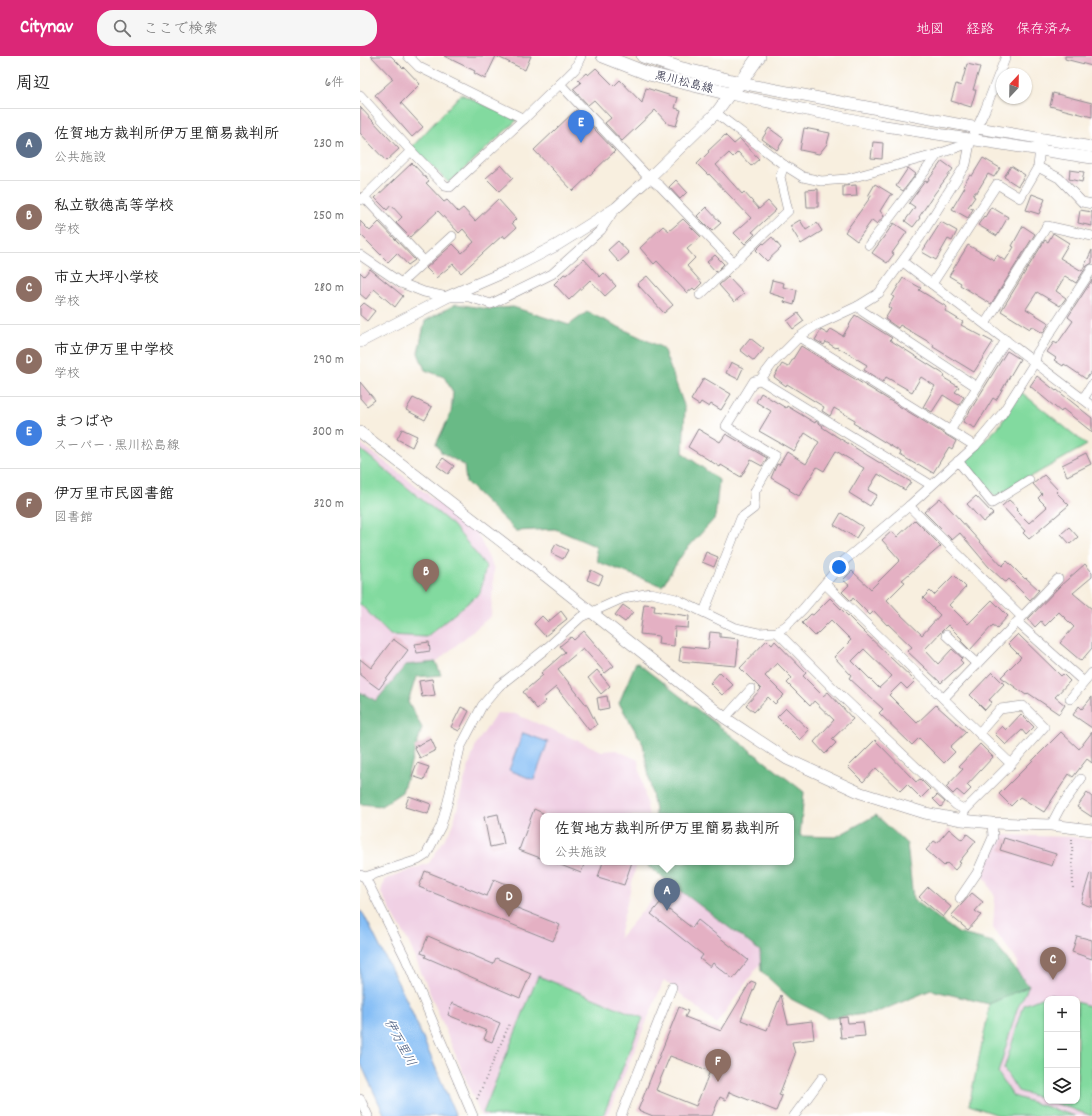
<!DOCTYPE html>
<html lang="ja">
<meta charset="utf-8">
<style>
body{margin:0;font-family:Dekko,"Klee One",sans-serif;background:#f6f6f6;color:#222}
.controls{position:absolute;right:12px;bottom:12px;display:grid;overflow:hidden;border-radius:8px;box-shadow:0 1px 3px #0004}
.controls button{width:36px;height:36px;display:grid;place-items:center;padding:0;border:0;border-bottom:1px solid #e0e0e0;background:#fff;color:#222;font:20px sans-serif}
.compass{position:absolute;left:636px;top:12px;width:36px;height:36px;border-radius:50%;background:#fff;box-shadow:0 1px 3px #0004;rotate:22deg}
.you{position:absolute;left:479px;top:511px;width:14px;height:14px;margin:-10px;border:3px solid #fff;border-radius:50%;background:#1a73e8;box-shadow:0 0 0 6px #1a73e833}
.badge{display:grid;place-items:center;width:26px;height:26px;border-radius:50%;background:#db2777;color:#fff;font-size:13px;font-weight:700}
.pin{position:absolute;translate:-50% -33px;filter:drop-shadow(0 1px 2px #0008)}
.pin::after{content:'';position:absolute;top:21px;width:14px;height:12px;background:inherit;clip-path:polygon(0 0,100% 0,50% 100%)}
.popup{position:absolute;left:180px;top:757px;width:254px;height:52px;box-sizing:border-box;display:grid;place-content:center;border-radius:8px;background:#fff;filter:drop-shadow(0 1px 3px #0005);font-size:13px;white-space:nowrap;color:#767676}
.popup b{font-size:15px;color:#222}
.popup::after{content:'';position:absolute;left:50%;top:100%;margin-left:-8px;border:8px solid transparent;border-top-color:#fff}
.list{margin:0;padding:0;list-style:none}
h2{display:flex;justify-content:space-between;align-items:center;height:52px;margin:0;padding:0 16px;font-size:17px}
h2 small{font-size:13px;font-weight:400;color:#767676}
.list li{display:grid;grid-template-columns:26px 1fr auto;gap:12px;align-items:center;box-sizing:border-box;height:72px;padding:0 16px;border-top:1px solid #e0e0e0}
.list b{display:block;font-size:15px;white-space:nowrap}
.list p{margin:0;font-size:13px;white-space:nowrap;color:#767676}
.list em{font-size:13px;font-style:normal;color:#767676}
.icon{flex:none;width:22px;height:22px;fill:none;stroke:currentColor;stroke-width:2;stroke-linecap:round;stroke-linejoin:round}
.map{position:relative;flex:none;width:732px;height:1060px;overflow:hidden}
header{display:flex;align-items:center;gap:24px;box-sizing:border-box;height:56px;padding:0 20px;background:#db2777;color:#fff}
header strong{font-size:19px}
nav{display:flex;gap:22px;margin-inline-start:auto;font-size:14px}
.search{width:280px;height:36px;background:#f6f6f6;display:flex;align-items:center;gap:10px;box-sizing:border-box;padding:0 14px;border-radius:16px;color:#767676;font-size:15px}
main{display:flex}
aside{flex:1;background:#fff}
.map>svg:first-child{display:block}
.built{fill:#f0d0e4;fill-rule:evenodd}
.green{fill:#82da9f;stroke:#527e6d}
.forest{fill:#69ba86;stroke:#466e60}
.water{fill:#84bdf5;stroke:#537098}
.building{fill:#e4b0c3;fill-rule:evenodd}
.lines{fill:none;stroke-linecap:round;stroke-linejoin:round}
.minor-casing{stroke:#8d888d;stroke-width:10}
.tertiary-casing{stroke:#8d888d;stroke-width:12}
.secondary-casing{stroke:#8d888d;stroke-width:14}
.path{stroke:#8d888d;stroke-width:2;stroke-dasharray:1 3;stroke-linecap:butt}
.minor{stroke:#fff;stroke-width:9}
.tertiary{stroke:#fff;stroke-width:11}
.secondary{stroke:#fff;stroke-width:13}
.labels{text-anchor:middle;dominant-baseline:central;stroke-width:3.5;stroke-linejoin:round;paint-order:stroke}
.street-label{font-size:12px;fill:#22223b;stroke:#fff}
.water-label{font-size:13px;font-style:italic;fill:#44587c;stroke:#fff}
</style>
<header>
<strong>Citynav</strong>
<div class="search"><svg class="icon" aria-label="search" viewBox="0 0 24 24"><circle cx="10" cy="10" r="6"/><path d="M15 15l6 6"/></svg>ここで検索</div>
<nav><a>地図</a><a>経路</a><a>保存済み</a></nav>
</header>
<main>
<aside>
<h2>周辺<small>6件</small></h2>
<ul class="list">
<li><span class="badge" style="background:#5c6f8a">A</span><div><b>佐賀地方裁判所伊万里簡易裁判所</b><p>公共施設</p></div><em>230 m</em></li>
<li><span class="badge" style="background:#8d6e63">B</span><div><b>私立敬徳高等学校</b><p>学校</p></div><em>250 m</em></li>
<li><span class="badge" style="background:#8d6e63">C</span><div><b>市立大坪小学校</b><p>学校</p></div><em>280 m</em></li>
<li><span class="badge" style="background:#8d6e63">D</span><div><b>市立伊万里中学校</b><p>学校</p></div><em>290 m</em></li>
<li><span class="badge" style="background:#3f7fe0">E</span><div><b>まつばや</b><p>スーパー · 黒川松島線</p></div><em>300 m</em></li>
<li><span class="badge" style="background:#8d6e63">F</span><div><b>伊万里市民図書館</b><p>図書館</p></div><em>320 m</em></li>
</ul>
</aside>
<div class="map">
<svg width="732" height="1060" viewBox="0 0 732 1060">
<rect width="100%" height="100%" fill="#fff"/>
<filter id="ink" filterUnits="userSpaceOnUse"><feTurbulence type="fractalNoise" baseFrequency=".025" numOctaves="2"/><feDisplacementMap in="SourceGraphic" scale="8" xChannelSelector="R" yChannelSelector="G"/><feConvolveMatrix kernelMatrix="1 2 1 2 8 2 1 2 1" color-interpolation-filters="sRGB"/></filter>
<filter id="wash" filterUnits="userSpaceOnUse"><feTurbulence type="fractalNoise" baseFrequency=".012" numOctaves="4" result="noise"/><feDisplacementMap in="SourceGraphic" scale="16" xChannelSelector="R" yChannelSelector="G"/><feGaussianBlur stdDeviation="0.9" result="paint"/><feColorMatrix in="noise" values="0 0 0 0 0 0 0 0 0 0 0 0 0 0 0 0 0 1.4 0 .05"/><feComposite in="paint" operator="in"/></filter>
<g filter="url(#wash)">
<rect width="100%" height="100%" fill="#f8efdf"/>
<g class="built">
<polygon points="0,387 116,475 134,513 131,560 76,606 46,609 16,645 0,636"/>
<polygon points="137,657 155,658 242,695 256,694 278,704 289,760 183,760 183,806 277,806 258,884 313,819 407,898 356,968 304,924 247,1060 121,1060 49,887 21,837 24,824 69,807 93,770 104,725 116,688"/>
<path d="M638,779L712,781L732,784V1060H683L634,1027L658,906L633,872L635,841L623,818ZM687,943H717V1045H687Z"/>
</g>
<g class="green">
<polygon points="101,38 157,64 89,127 52,91"/>
<polygon points="661,336 727,389 635,441 605,405 640,369"/>
<polygon points="0,393 93,469 126,510 120,537 66,581 30,579 0,548"/>
<polygon points="178,920 283,962 243,1060 130,1060 123,1057"/>
<polygon points="669,930 657,953 638,1017 653,1040 715,1060 641,1060 609,1049 628,959 629,948"/>
<polygon points="691,938 707,943 687,943 687,1044 658,1035 644,1013 664,949"/>
<polygon points="717,946 732,951 732,1060 689,1045 717,1045"/>
</g>
<g class="forest">
<polygon points="96,248 129,253 153,251 209,269 227,256 303,292 325,352 323,397 359,424 355,462 324,496 302,530 238,506 235,490 195,473 156,475 106,426 104,409 81,396 76,388 91,357 93,336 84,321 65,314 58,297 65,265"/>
<polygon points="76,606 81,619 56,621 48,646 62,672 42,736 21,750 0,748 0,636 16,645 46,609"/>
<polygon points="276,606 444,736 440,780 476,781 516,759 547,788 553,843 598,877 633,886 669,930 629,948 571,934 515,957 468,962 431,943 401,915 400,895 288,810 289,806 431,806 431,760 295,760 295,754 283,688 259,647"/>
</g>
<g class="water">
<polygon points="163,677 188,686 174,724 149,714"/>
<polygon points="0,854 4,859 48,947 96,1060 25,1060 0,1006"/>
</g>
<g id="blocks">
<g class="building">
<polygon points="11,0 31,0 43,12 44,11 60,28 41,47 63,71 52,81 15,39 33,23"/>
<polygon points="84,0 171,0 165,14 136,0 125,23 114,17 115,15"/>
<polygon points="705,0 732,0 732,10 705,3"/>
<polygon points="607,8 620,11 613,34 616,34 611,51 591,45 596,28 601,30"/>
<polygon points="236,12 254,30 260,24 282,47 286,32 318,42 315,52 321,54 316,70 308,68 295,54 262,85 245,67 251,62 234,44 228,49 213,33 221,27 218,24 226,17 228,19"/>
<polygon points="693,37 732,47 732,61 690,50"/>
<polygon points="0,51 39,93 26,105 0,77"/>
<polygon points="216,54 255,95 213,135 174,94"/>
<polygon points="409,72 424,83 417,94 402,83"/>
<polygon points="444,72 470,77 467,88 459,98 440,94"/>
<polygon points="365,79 374,88 380,83 399,103 391,110 378,96 373,101 369,97 356,109 382,138 384,136 399,153 408,145 416,154 392,176 395,178 385,188 374,177 391,162 349,118 348,119 337,108 349,96 348,95"/>
<polygon points="513,86 523,87 522,103 511,102"/>
<polygon points="623,102 640,112 634,121 628,118 617,136 615,136 613,140 615,141 608,151 613,153 608,162 592,153 605,131 603,130 610,119 612,120"/>
<polygon points="582,105 593,113 575,137 559,161 560,162 553,171 545,165 555,151 549,147 565,125 567,126"/>
<polygon points="52,107 69,125 66,127 84,146 87,144 98,156 103,152 115,165 138,143 156,163 152,167 156,172 145,182 143,179 101,217 93,208 76,222 66,212 93,188 102,197 114,186 103,173 99,177 78,155 50,181 36,167 42,161 31,149 27,154 15,142"/>
<polygon points="141,109 153,122 139,135 126,122"/>
<polygon points="651,110 665,119 658,130 644,121"/>
<polygon points="548,112 556,118 543,135 536,130"/>
<polygon points="710,114 724,116 722,126 709,123"/>
<polygon points="316,124 327,136 320,143 309,131"/>
<polygon points="515,128 533,139 530,139 520,155 524,160 517,168 512,164 497,185 485,176 512,139 508,140"/>
<polygon points="496,129 497,140 483,141 483,130"/>
<polygon points="458,133 458,151 447,151 446,134"/>
<polygon points="672,138 685,143 679,158 666,154"/>
<polygon points="346,151 361,167 352,175 337,160"/>
<polygon points="631,151 648,161 637,180 618,169 624,160 625,161"/>
<polygon points="720,154 732,156 732,170 718,167"/>
<polygon points="323,163 341,181 327,193 335,202 327,210 342,227 335,234 333,232 327,237 297,205 294,208 280,192 303,170 309,175"/>
<polygon points="440,164 446,174 457,167 462,175 441,188 430,170"/>
<polygon points="0,165 10,175 19,166 55,204 48,209 37,197 28,206 0,178"/>
<polygon points="581,166 597,175 592,185 588,183 576,204 562,196"/>
<polygon points="534,167 547,176 532,197 534,198 527,207 512,197"/>
<polygon points="663,170 675,178 631,248 600,229 601,227 589,220 608,189 634,204 637,199 645,205 654,191 652,190"/>
<polygon points="693,177 709,187 700,202 722,215 732,194 732,207 727,210 716,227 705,220 696,235 706,242 700,250 677,236 666,253 689,267 683,277 671,270 670,273 641,255 685,184 688,186"/>
<polygon points="412,181 421,192 407,205 396,194 403,187 404,188"/>
<polygon points="258,185 269,197 259,206 248,194"/>
<polygon points="355,199 364,208 356,216 347,206"/>
<polygon points="224,203 240,221 244,217 256,230 245,240 230,224 209,244 194,228 204,218 206,219"/>
<polygon points="10,213 43,240 35,251 14,233 6,243 0,238 0,216 4,220"/>
<polygon points="287,220 313,249 304,257 277,228"/>
<polygon points="368,221 384,238 374,246 359,229"/>
<polygon points="543,222 561,232 559,234 587,251 585,255 603,266 601,269 633,286 614,316 573,291 574,289 540,269 538,272 525,263 531,253 528,251 534,241 532,240"/>
<polygon points="412,224 424,227 423,231 437,234 434,249 424,246 425,242 409,237"/>
<polygon points="732,224 732,315 726,323 704,308 703,310 694,304 696,302 687,296 694,286 697,288 713,265 708,261"/>
<polygon points="4,247 15,255 7,265 0,259 0,251"/>
<polygon points="438,257 444,265 433,273 427,265"/>
<polygon points="495,259 532,282 530,284 585,319 584,322 599,331 595,336 604,341 599,349 583,339 572,356 563,351 575,330 561,321 552,336 526,321 523,326 504,314 507,309 477,291 476,292 466,286 464,289 455,284 461,274 468,278 471,273 483,280"/>
<polygon points="390,282 404,293 394,305 380,294"/>
<polygon points="441,290 596,385 592,393 589,391 573,417 558,408 557,409 540,399 541,396 493,367 495,364 474,352 470,360 462,355 464,351 427,328 426,330 414,321 422,308 428,311"/>
<polygon points="647,295 660,303 636,344 633,342 615,372 603,366"/>
<polygon points="371,306 383,312 378,323 366,317"/>
<polygon points="677,320 696,335 697,334 732,362 732,376 703,353 701,356 670,330"/>
<polygon points="344,322 371,338 361,354 351,348 349,351 341,346 339,349 331,344"/>
<polygon points="0,326 15,344 7,350 0,342"/>
<polygon points="401,337 426,352 427,350 455,367 456,365 463,370 462,371 471,377 551,426 545,434 518,418 508,434 517,439 510,450 489,437 504,412 476,395 464,415 457,411 439,440 429,434 430,433 411,422 417,408 419,409 427,396 446,408 459,386 445,377 434,395 399,375 411,355 396,346"/>
<polygon points="53,342 72,351 65,364 46,354"/>
<polygon points="42,373 57,380 52,391 37,383"/>
<polygon points="338,373 360,386 366,378 407,402 402,410 391,404 381,421 361,409 360,411 328,391"/>
<polygon points="726,397 731,408 707,420 702,409"/>
<polygon points="83,402 94,410 88,418 77,410"/>
<polygon points="684,419 698,434 696,436 709,449 669,483 663,477 665,475 642,450 649,444 658,452 656,454 669,467 687,451 678,442 682,438 673,428"/>
<polygon points="616,440 633,458 623,466 607,448"/>
<polygon points="580,442 642,510 647,505 665,523 666,522 679,534 670,544 649,523 646,526 644,525 628,510 600,477 592,484 564,456"/>
<polygon points="481,457 503,471 496,482 474,469"/>
<polygon points="555,464 581,490 542,524 545,526 527,544 539,557 562,579 580,559 563,542 570,535 574,539 594,519 606,531 589,549 608,568 632,544 648,560 637,572 633,569 610,594 601,585 602,583 588,569 582,575 565,593 566,595 578,608 592,593 602,602 600,604 603,607 581,627 547,595 552,591 528,568 527,569 514,555 510,559 493,542 491,545 482,536 489,529 483,524 492,515 511,533 540,504 522,484 532,475 537,481"/>
<polygon points="709,471 718,481 710,488 701,478"/>
<polygon points="196,488 208,494 203,503 191,497"/>
<polygon points="346,496 358,501 354,511 342,506"/>
<polygon points="725,508 732,516 732,521 713,537 732,553 732,592 721,605 700,587 714,571 699,556 685,570 681,565 675,571 668,563 700,530"/>
<polygon points="231,514 243,520 239,529 227,524"/>
<path d="M470,542L504,576L555,625L547,633L541,627L529,639L557,667L576,649L606,676L590,691L595,696L584,707L559,682L552,689L519,657L523,653L489,622L491,619L474,601L491,584L471,564L455,580L442,567L451,558L453,559ZM504,593L532,620L519,632L492,605Z"/>
<polygon points="284,548 295,549 294,555 329,560 328,572 315,571 314,590 298,588 299,580 280,578"/>
<polygon points="263,549 273,556 265,566 255,559"/>
<polygon points="201,555 207,563 185,580 174,568 182,560 188,566"/>
<polygon points="224,575 254,610 245,617 223,592 198,613 228,651 237,669 229,674 196,631 183,642 186,645 177,653 163,636 183,619 181,617 205,596 200,590 211,581 214,584"/>
<polygon points="350,576 360,577 360,581 379,583 376,610 319,605 321,590 348,593"/>
<polygon points="658,578 701,620 703,618 710,625 695,641 705,649 699,658 668,637 666,639 641,621 661,601 648,588"/>
<polygon points="33,583 48,594 19,633 0,619 0,603 11,612"/>
<polygon points="407,584 412,589 415,585 446,617 443,620 463,640 468,636 493,663 472,683 476,687 465,698 454,686 474,664 454,645 450,650 427,627 432,622 417,607 405,620 424,639 415,648 408,641 394,656 386,649 401,633 380,612"/>
<polygon points="69,586 70,595 57,597 55,588"/>
<polygon points="237,614 250,630 241,638 228,622"/>
<polygon points="360,616 373,629 362,639 350,627"/>
<polygon points="632,616 644,628 629,644 632,646 625,654 610,639"/>
<polygon points="72,623 75,639 62,641 59,625"/>
<polygon points="247,640 249,652 239,654 237,642"/>
<polygon points="732,641 732,672 713,659 719,650 722,653"/>
<polygon points="101,651 109,655 99,675 91,671"/>
<polygon points="426,652 449,674 440,684 417,661"/>
<polygon points="661,658 674,671 666,679 662,674 646,689 635,678 642,670 646,674"/>
<polygon points="701,676 719,693 732,676 732,707 727,703 713,721 709,718 684,756 660,741 651,750 639,738"/>
<polygon points="71,683 76,694 60,702 54,691"/>
<polygon points="515,684 556,726 560,723 570,733 561,742 547,728 540,735 516,712 503,726 488,711"/>
<polygon points="620,688 633,701 607,729 611,733 604,740 597,734 593,738 586,731 603,713 599,710"/>
<polygon points="57,707 69,711 64,724 52,720"/>
<polygon points="727,737 732,741 732,761 717,751"/>
<polygon points="577,739 585,746 581,751 573,743"/>
<polygon points="49,740 71,748 68,758 45,751"/>
<polygon points="174,753 183,757 183,803 159,794"/>
<polygon points="138,758 144,788 130,791 124,761"/>
<polygon points="589,773 602,784 607,778 616,785 599,806 601,807 595,814 587,807 584,810 566,794 574,785 577,787"/>
<polygon points="644,782 696,798 692,810 640,794"/>
<polygon points="193,806 225,806 221,817"/>
<polygon points="243,806 272,806 264,829 238,821"/>
<polygon points="65,815 127,840 134,823 149,829 142,846 200,869 193,885 59,831"/>
<polygon points="730,817 732,818 732,851 721,847"/>
<polygon points="568,831 591,851 583,861 559,841"/>
<polygon points="612,837 623,846 615,855 621,859 608,874 591,860"/>
<polygon points="300,847 332,872 338,864 388,904 373,923 353,907 350,911 340,903 343,899 291,858"/>
<polygon points="68,880 133,908 136,902 171,917 160,942 65,901 66,899 61,897"/>
<polygon points="717,880 732,884 732,903 712,896"/>
<path d="M391,925L396,927L381,964L407,974L421,939L428,968L452,965L454,983L432,986L435,998L419,1039L422,1040L416,1055L369,1036L366,1044L360,1041L352,1060H293L278,1054L319,951L328,955L325,961L361,975ZM310,1000L350,1015L336,1050L296,1034Z"/>
<polygon points="92,947 140,967 132,986 124,983 127,975 88,959"/>
<polygon points="487,961 488,967 503,966 505,980 481,982 479,962"/>
</g>
</g>
</g>
<g filter="url(#ink)">
<use href="#blocks" fill-opacity="0" stroke="#8d888d" stroke-width="1"/>
<g class="lines">
<defs>
<g id="minor">
<polyline points="48,0 59,11 164,63 200,28"/>
<polyline points="221,0 215,13 200,28 289,122 300,130 374,207"/>
<polyline points="0,39 51,95 85,130 90,131 164,63"/>
<polyline points="356,57 424,109 443,121 461,125 487,123 578,98 610,87"/>
<polyline points="678,111 699,122 722,146 732,148"/>
<polyline points="4,141 64,205"/>
<polyline points="1,144 51,95"/>
<polyline points="509,189 578,98"/>
<polyline points="0,199 41,227 64,236 87,241 109,241 131,248 192,218 241,174 254,154"/>
<polyline points="543,206 732,350"/>
<polyline points="41,227 92,180"/>
<polyline points="572,228 637,128 660,142 678,111 681,82"/>
<polyline points="340,239 428,155 420,121 424,109"/>
<polyline points="498,250 502,255 617,331"/>
<polyline points="625,268 687,170 732,180"/>
<polyline points="439,281 615,390"/>
<polyline points="400,324 413,307 439,281 455,270 498,250 519,237 560,181 606,108 610,87 625,54 646,0"/>
<polyline points="723,343 732,329"/>
<polyline points="590,375 646,284"/>
<polyline points="598,405 632,447 669,424"/>
<polyline points="549,450 662,561 584,642"/>
<polyline points="465,528 651,708 605,754"/>
<polyline points="344,556 381,462 394,452 395,435 415,400 366,370 394,325 400,324 571,429"/>
<polyline points="662,561 698,523"/>
<polyline points="657,566 724,626"/>
<polyline points="417,576 472,631 596,749 605,754 603,759"/>
<polyline points="586,579 617,608"/>
<polyline points="710,643 732,617"/>
<polyline points="365,662 391,633"/>
<polyline points="619,677 640,653 663,650 684,671 651,708"/>
<polyline points="691,769 700,752 721,723"/>
<polyline points="0,819 5,821 58,804 66,799 81,770 88,745 100,692 122,650 139,630 188,591 221,561 263,542 291,537 316,543 376,572 398,577 417,576 427,569 443,553 485,504 549,450 615,390 642,358 675,306 677,297 732,213"/>
<polyline points="5,821 46,903 113,1060"/>
<polyline points="600,842 617,817 633,781 632,767"/>
<polyline points="0,1043 8,1060"/>
<polyline points="261,1060 312,931"/>
<polyline points="434,1060 462,1022"/>
</g>
<g id="tertiary">
<polyline points="380,27 618,72 732,91"/>
<polyline points="0,286 87,241 147,215 197,189 256,152 289,122 356,57 370,38 519,69 732,102"/>
<polyline points="0,376 168,506 365,662 427,703 501,737 565,757 602,764 632,767 691,769 732,774"/>
</g>
<g id="secondary">
<polyline points="243,0 289,18 370,38 380,27 399,0"/>
<polyline points="283,0 319,12 380,27"/>
</g>
</defs>
<use href="#minor" class="minor-casing"/>
<use href="#tertiary" class="tertiary-casing"/>
<use href="#secondary" class="secondary-casing"/>
<g class="path">
<polyline points="712,783 713,835"/>
<polyline points="117,1043 149,969"/>
</g>
<use href="#minor" class="minor"/>
<use href="#tertiary" class="tertiary"/>
<use href="#secondary" class="secondary"/>
</g>
</g>
<g class="labels">
<g class="street-label">
<text transform="translate(324 27) rotate(14)">黒川松島線</text>
</g>
<g class="water-label">
<text transform="translate(39 987) rotate(62)">伊万里川</text>
</g>
</g>
</svg>
<div class="controls">
<button>+</button>
<button>−</button>
<button><svg class="icon" aria-label="layers" viewBox="0 0 24 24"><path d="M12 4l9 5-9 5-9-5zM3 14l9 5 9-5"/></svg></button>
</div>
<svg class="compass" viewBox="-18 -18 36 36"><path d="M0-13l5 13h-10z" fill="#e53935"/><path d="M0 13l5-13h-10z" fill="#767676"/></svg>
<div class="you"></div>
<div class="pin badge" style="left:307px;top:855px;background:#5c6f8a">A</div>
<div class="popup"><b>佐賀地方裁判所伊万里簡易裁判所</b>公共施設</div>
<div class="pin badge" style="left:66px;top:536px;background:#8d6e63">B</div>
<div class="pin badge" style="left:693px;top:924px;background:#8d6e63">C</div>
<div class="pin badge" style="left:149px;top:861px;background:#8d6e63">D</div>
<div class="pin badge" style="left:221px;top:87px;background:#3f7fe0">E</div>
<div class="pin badge" style="left:358px;top:1026px;background:#8d6e63">F</div>
</div>
</main>
